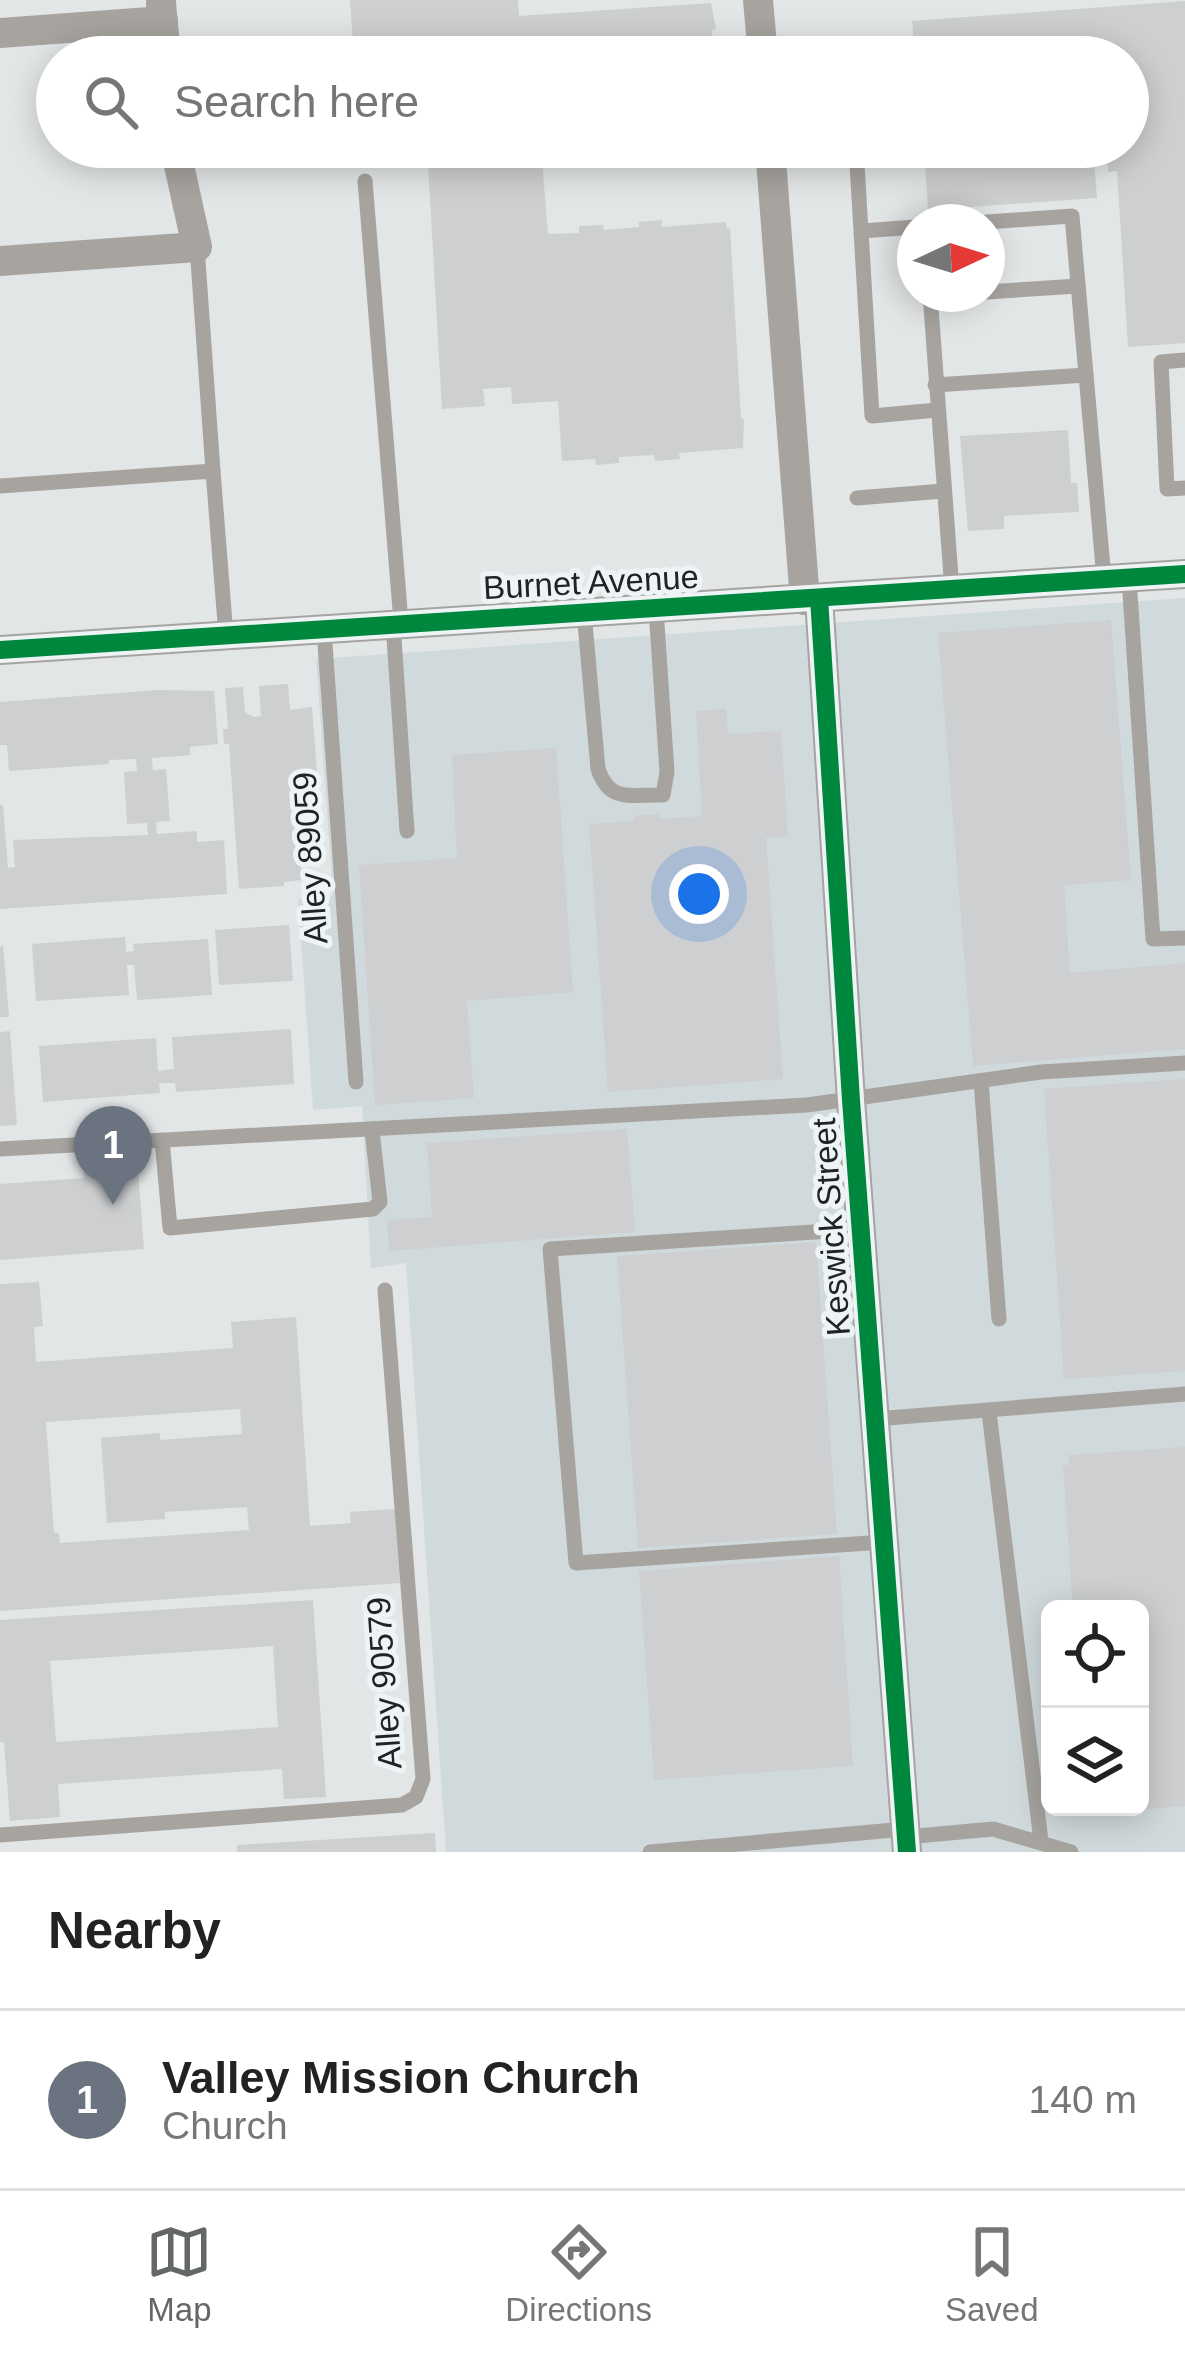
<!DOCTYPE html>
<style>
body{margin:0;font-family:Helvetica,sans-serif;background:#f2f2f2;color:#222}
.controls{position:absolute;right:36px;bottom:36px;display:grid;overflow:hidden;border-radius:18px;box-shadow:0 6px 30px #0003}
.controls button{width:108px;height:108px;display:grid;place-items:center;padding:0;border:0;border-bottom:3px solid #e0e0e0;background:#fff;color:#222;font:60px sans-serif}
.compass{position:absolute;left:897px;top:204px;width:108px;height:108px;border-radius:50%;background:#fff;box-shadow:0 6px 30px #0003;rotate:86deg}
.you{position:absolute;left:699px;top:894px;width:42px;height:42px;margin:-30px;border:9px solid #fff;border-radius:50%;background:#1a73e8;box-shadow:0 0 0 18px #1a73e833}
.badge{display:grid;place-items:center;width:78px;height:78px;border-radius:50%;background:#646768;color:#fff;font-size:39px;font-weight:700}
.pin{position:absolute;translate:-50% -99px;filter:drop-shadow(0 3px 6px #0008)}
.pin::after{content:'';position:absolute;top:63px;width:42px;height:36px;background:inherit;clip-path:polygon(0 0,100% 0,50% 100%)}
.list{margin:0;padding:0;list-style:none}
h2{display:flex;justify-content:space-between;align-items:center;height:156px;margin:0;padding:0 48px;font-size:51px}
h2 small{font-size:39px;font-weight:400;color:#767676}
.list li{display:grid;grid-template-columns:78px 1fr auto;gap:36px;align-items:center;box-sizing:border-box;height:180px;padding:0 48px;border-top:3px solid #e0e0e0}
.list b{display:block;font-size:45px;white-space:nowrap}
.list p{margin:0;font-size:39px;white-space:nowrap;color:#767676}
.list em{font-size:39px;font-style:normal;color:#767676}
.icon{flex:none;width:66px;height:66px;fill:none;stroke:currentColor;stroke-width:2;stroke-linecap:round;stroke-linejoin:round}
.map{position:relative;flex:none;width:1185px;height:1852px;overflow:hidden}
.search{position:absolute;background:#fff;box-shadow:0 6px 30px #0003;left:36px;right:36px;top:36px;height:132px;display:flex;align-items:center;gap:30px;box-sizing:border-box;padding:0 42px;border-radius:66px;color:#767676;font-size:45px}
.sheet{height:336px;background:#fff}
nav{display:flex;justify-content:space-around;align-items:center;box-sizing:border-box;height:168px;border-top:3px solid #e0e0e0;background:#fff;font-size:33px;color:#767676}
nav a{display:grid;justify-items:center;gap:6px}
nav .on{color:#646768}
.map>svg:first-child{display:block}
.built{fill:#d0dadc;fill-rule:evenodd}
.building{fill:#cdcfd0;fill-rule:evenodd}
.lines{fill:none;stroke-linecap:round;stroke-linejoin:round}
.service{stroke:#a7a4a0;stroke-width:15}
.minor{stroke:#a7a4a0;stroke-width:30}
.cycleway-casing{stroke:#eef4f6;stroke-width:26}
.cycleway{stroke:#00873e;stroke-width:18}
.labels{text-anchor:middle;dominant-baseline:central;stroke-width:10;stroke-linejoin:round;paint-order:stroke}
.street-label{font-size:33px;fill:#202323;stroke:#eef4f6}
</style>
<div class="map">
<svg width="1185" height="1852" viewBox="0 0 1185 1852">
<rect width="100%" height="100%" fill="#e3e6e7"/>
<path class="built" d="M1185,598V1852H446L406,1263L371,1268L362,1106L313,1110L298,899L333,895L316,659ZM1050,1609H1140V1807H1050Z"/>
<g class="building">
<polygon points="350,0 518,0 519,16 711,3 716,29 712,30 714,57 354,57"/>
<polygon points="1185,1 1185,343 1128,347 1117,171 1108,172 1107,147 1128,147 1128,57 915,57 912,21"/>
<polygon points="427,147 541,147 548,234 579,233 579,226 603,225 604,230 639,227 639,222 662,220 662,227 726,222 727,229 730,228 741,419 744,419 743,448 679,453 680,459 655,461 654,455 619,457 619,463 596,465 595,459 562,461 558,401 512,404 511,387 483,389 485,406 442,409"/>
<polygon points="924,147 1093,147 1097,198 928,210"/>
<polygon points="1068,430 1071,483 1077,483 1079,512 1004,516 1004,529 968,531 960,436"/>
<polygon points="1111,620 1131,880 1064,885 1070,973 1185,963 1185,1049 973,1066 938,633"/>
<polygon points="288,684 290,710 312,707 323,851 300,853 302,880 284,882 284,886 239,889 229,744 224,744 223,729 228,729 225,688 243,687 245,712 254,717 261,716 259,686"/>
<polygon points="158,690 214,691 218,744 190,747 190,755 152,758 153,770 166,769 170,821 156,822 157,834 197,831 197,842 224,840 227,894 0,909 0,805 3,805 8,868 15,867 13,840 148,835 147,823 127,824 124,772 137,771 136,759 109,760 109,764 9,771 7,745 0,745 0,702"/>
<polygon points="726,709 728,734 781,731 788,836 766,838 783,1079 608,1092 589,824 635,821 634,816 659,814 659,819 702,816 696,711"/>
<polygon points="556,748 573,992 467,1001 474,1098 375,1105 359,865 457,858 452,755"/>
<polygon points="289,925 293,981 219,985 215,930"/>
<polygon points="125,937 126,952 134,951 133,944 208,939 212,995 137,1000 134,965 127,965 129,995 36,1001 32,944"/>
<polygon points="3,946 9,1017 0,1017 0,947"/>
<polygon points="291,1029 294,1084 176,1092 175,1083 159,1083 160,1093 43,1102 39,1046 156,1038 158,1071 174,1069 172,1037"/>
<polygon points="10,1031 17,1125 0,1126 0,1032"/>
<polygon points="1185,1079 1185,1371 1064,1379 1044,1089"/>
<polygon points="627,1129 635,1232 389,1251 387,1220 432,1217 427,1143"/>
<polygon points="137,1158 144,1249 0,1260 0,1184 84,1178 83,1162"/>
<polygon points="816,1242 837,1534 638,1548 617,1256"/>
<path d="M39,1282L43,1326L34,1327L36,1362L233,1348L231,1322L296,1317L310,1526L351,1523L350,1512L395,1509L400,1583L0,1611V1284ZM240,1409L242,1434L160,1440V1433L101,1438L107,1523L165,1519V1512L247,1507L249,1530L60,1543L59,1533H54L46,1422Z"/>
<polygon points="1185,1447 1185,1806 1140,1810 1140,1609 1073,1609 1063,1465 1069,1465 1068,1455"/>
<polygon points="839,1556 853,1766 654,1780 639,1571"/>
<path d="M313,1600L326,1797L284,1799L282,1769L58,1784L60,1817L10,1821L4,1742H0V1620ZM273,1646L278,1727L56,1742L50,1661Z"/>
<polygon points="435,1833 436,1852 237,1852 237,1845"/>
</g>
<g class="lines">
<g class="service">
<polyline points="856,147 872,416 937,410"/>
<polyline points="365,181 401,622"/>
<polyline points="987,222 1072,216 1104,579"/>
<polyline points="862,231 915,227"/>
<polyline points="197,247 213,471"/>
<polyline points="987,292 1078,286"/>
<polyline points="930,294 952,590"/>
<polyline points="930,296 959,294"/>
<polyline points="1185,360 1161,362 1167,489 1185,488"/>
<polyline points="935,385 1086,375"/>
<polyline points="0,486 213,471 226,636"/>
<polyline points="857,498 943,491"/>
<polyline points="1129,578 1153,939 1185,938"/>
<path d="M584,612L598,769C610,804 631,794 663,795L667,772L656,609"/>
<polyline points="393,623 407,831"/>
<polyline points="324,630 356,1082"/>
<polyline points="981,1081 999,1319"/>
<polyline points="162,1140 170,1228 373,1209 380,1202 372,1130"/>
<polyline points="0,1149 807,1105 1041,1072 1185,1063"/>
<polyline points="861,1229 550,1249 576,1563 884,1542"/>
<polyline points="989,1412 1041,1841"/>
<polyline points="875,1419 1185,1394"/>
<polyline points="0,1835 402,1805 416,1797 423,1779 385,1290"/>
<polyline points="906,1837 993,1829 1071,1852"/>
<polyline points="650,1852 905,1829"/>
</g>
<g class="minor">
<polyline points="758,0 763,57"/>
<polyline points="161,3 166,57"/>
<polyline points="0,33 163,21"/>
<polyline points="770,147 805,600"/>
<polyline points="0,261 197,247 175,147"/>
<polyline points="819,598 851,1100 907,1852"/>
<polyline points="0,650 1185,574"/>
</g>
<defs>
<g id="cycleway">
<polyline points="819,598 851,1100 907,1852"/>
<polyline points="0,650 1185,574"/>
</g>
</defs>
<use href="#cycleway" class="cycleway-casing"/>
<use href="#cycleway" class="cycleway"/>
</g>
<g class="labels">
<g class="street-label">
<text transform="translate(591 582) rotate(-3)">Burnet Avenue</text>
<text transform="translate(310 858) rotate(-94)">Alley 89059</text>
<text transform="translate(831 1227) rotate(-94)">Keswick Street</text>
<text transform="translate(384 1683) rotate(-94)">Alley 90579</text>
</g>
</g>
</svg>
<div class="controls">
<button><svg class="icon" aria-label="locate" viewBox="0 0 24 24"><circle cx="12" cy="12" r="6"/><path d="M12 2v4M12 18v4M2 12h4M18 12h4"/></svg></button>
<button><svg class="icon" aria-label="layers" viewBox="0 0 24 24"><path d="M12 4l9 5-9 5-9-5zM3 14l9 5 9-5"/></svg></button>
</div>
<svg class="compass" viewBox="-18 -18 36 36"><path d="M0-13l5 13h-10z" fill="#e53935"/><path d="M0 13l5-13h-10z" fill="#767676"/></svg>
<div class="you"></div>
<div class="pin badge" style="left:113px;top:1205px;background:#6b7280">1</div>
<div class="search"><svg class="icon" aria-label="search" viewBox="0 0 24 24"><circle cx="10" cy="10" r="6"/><path d="M15 15l6 6"/></svg>Search here</div>
</div>
<section class="sheet">
<h2>Nearby<small></small></h2>
<ul class="list">
<li><span class="badge" style="background:#6b7280">1</span><div><b>Valley Mission Church</b><p>Church</p></div><em>140 m</em></li>
</ul>
</section>
<nav>
<a class="on"><svg class="icon" aria-label="map" viewBox="0 0 24 24"><path d="M3 6l6-2 6 2 6-2v14l-6 2-6-2-6 2zM9 4v14M15 6v14"/></svg>Map</a>
<a><svg class="icon" aria-label="directions" viewBox="0 0 24 24"><path d="M12 3l9 9-9 9-9-9zM9 14v-3h6M13 9l2 2-2 2"/></svg>Directions</a>
<a><svg class="icon" aria-label="saved" viewBox="0 0 24 24"><path d="M7 4h10v16l-5-4-5 4z"/></svg>Saved</a>
</nav>
